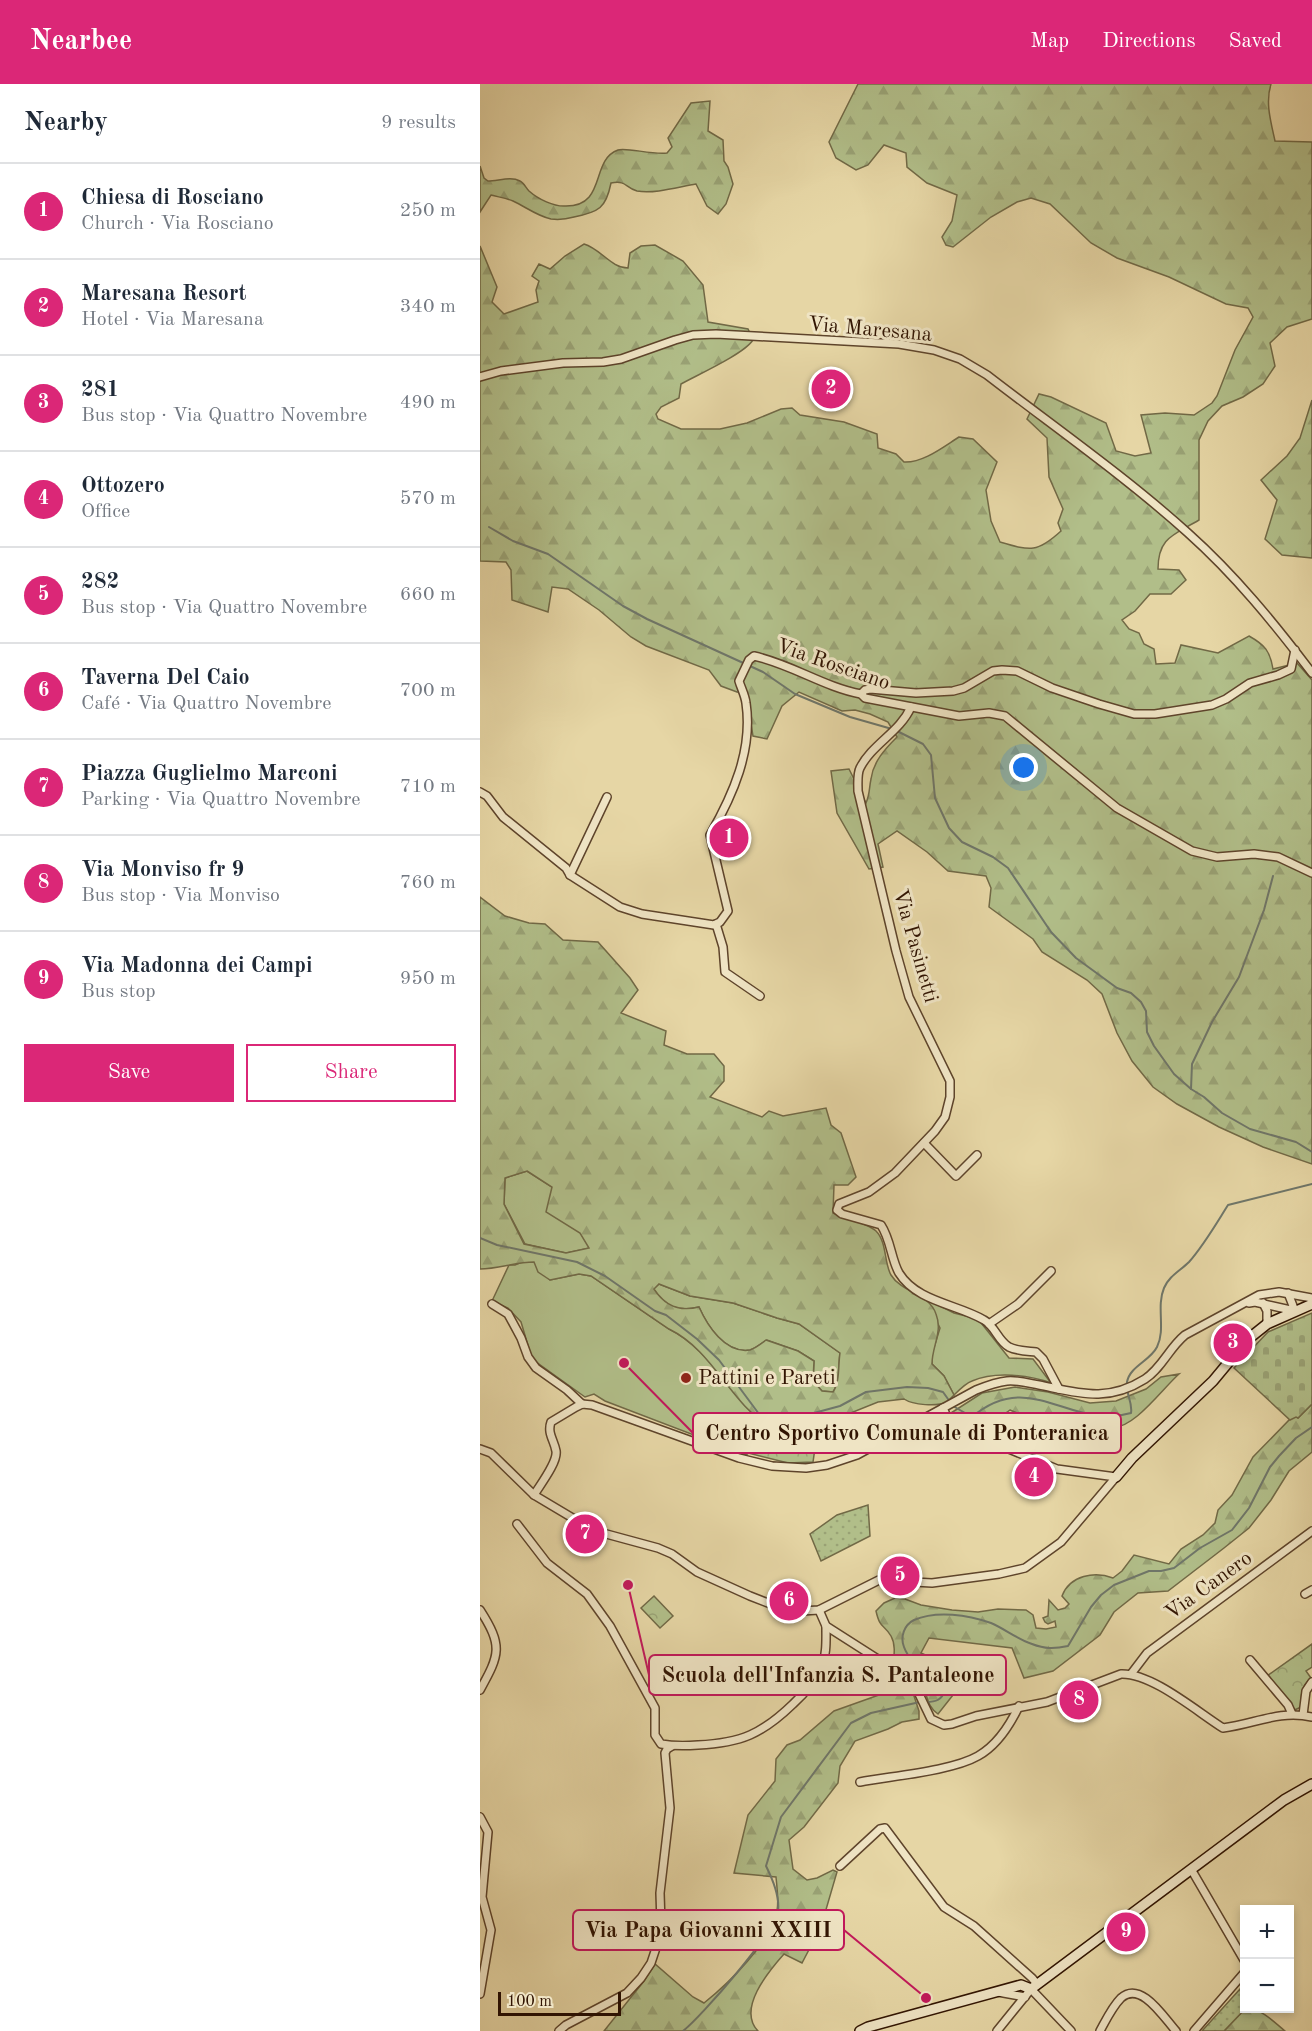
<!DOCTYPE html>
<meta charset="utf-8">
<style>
body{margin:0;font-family:"Old Standard TT",serif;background:#f6f6f7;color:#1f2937}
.controls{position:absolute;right:18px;bottom:18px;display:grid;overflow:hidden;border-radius:0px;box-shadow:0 3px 9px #0003}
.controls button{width:54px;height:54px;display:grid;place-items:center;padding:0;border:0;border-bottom:2px solid #e0e1e3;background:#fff;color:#1f2937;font:30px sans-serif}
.scale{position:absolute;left:18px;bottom:15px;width:123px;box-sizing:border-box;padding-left:6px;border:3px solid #311402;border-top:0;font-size:16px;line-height:21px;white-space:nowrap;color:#311402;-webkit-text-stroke:4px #efe4c4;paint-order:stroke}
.you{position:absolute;left:544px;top:684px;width:21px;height:21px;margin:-15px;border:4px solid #fff;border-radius:50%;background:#1a73e8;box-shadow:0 0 0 9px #1a73e833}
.badge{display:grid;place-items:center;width:39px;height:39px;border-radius:50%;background:#db2777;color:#fff;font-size:20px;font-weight:700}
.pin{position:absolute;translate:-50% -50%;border:3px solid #fff;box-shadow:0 2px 6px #0006}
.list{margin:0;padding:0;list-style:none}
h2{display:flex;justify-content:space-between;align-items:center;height:78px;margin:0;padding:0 24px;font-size:26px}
h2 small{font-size:20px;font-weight:400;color:#747a83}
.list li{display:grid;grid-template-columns:39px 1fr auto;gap:18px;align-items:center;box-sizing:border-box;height:96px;padding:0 24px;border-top:2px solid #e0e1e3}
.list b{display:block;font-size:22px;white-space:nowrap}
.list p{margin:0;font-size:20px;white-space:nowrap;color:#747a83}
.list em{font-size:20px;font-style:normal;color:#747a83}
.actions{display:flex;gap:12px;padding:18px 24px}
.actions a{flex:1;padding:14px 0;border:2px solid #db2777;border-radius:0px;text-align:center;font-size:21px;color:#db2777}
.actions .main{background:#db2777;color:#fff}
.map{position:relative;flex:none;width:832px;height:1947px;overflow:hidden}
header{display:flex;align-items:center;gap:36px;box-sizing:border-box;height:84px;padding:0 30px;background:#db2777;color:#fff}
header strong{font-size:28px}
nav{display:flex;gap:33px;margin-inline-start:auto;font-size:21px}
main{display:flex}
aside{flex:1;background:#fff}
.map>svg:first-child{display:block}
.grass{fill:#b1be89;stroke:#716946;stroke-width:1.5}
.forest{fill:url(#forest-firs);stroke:#716946;stroke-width:1.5;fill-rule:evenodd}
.cemetery{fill:url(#cemetery-stones);stroke:#716946;stroke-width:1.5}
.park{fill:url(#park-crowns);stroke:#716946;stroke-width:1.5}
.garden{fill:url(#garden-dots);stroke:#716946;stroke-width:1.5}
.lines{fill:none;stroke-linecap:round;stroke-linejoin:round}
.stream{stroke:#6f7669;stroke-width:2}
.street-casing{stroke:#5e442b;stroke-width:10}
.secondary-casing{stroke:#311402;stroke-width:12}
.street{stroke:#efe4c4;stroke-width:7}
.secondary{stroke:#efe4c4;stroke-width:9}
.poi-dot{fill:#8f2418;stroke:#efe4c4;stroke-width:2}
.labels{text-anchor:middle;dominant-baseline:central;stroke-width:6;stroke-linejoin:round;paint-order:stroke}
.street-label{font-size:21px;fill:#311402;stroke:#efe4c4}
.poi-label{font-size:21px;fill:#311402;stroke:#efe4c4;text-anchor:start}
.leader{fill:none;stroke:#c2185b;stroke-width:2}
.callout-dot{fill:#c2185b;stroke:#efe4c4;stroke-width:2}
.callout{fill:#efe4c4;stroke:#c2185b;stroke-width:2}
.callout-label{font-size:22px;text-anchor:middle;font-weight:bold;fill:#311402}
</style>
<header>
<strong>Nearbee</strong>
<nav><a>Map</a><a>Directions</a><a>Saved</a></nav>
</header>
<main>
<aside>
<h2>Nearby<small>9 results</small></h2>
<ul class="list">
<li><span class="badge">1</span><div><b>Chiesa di Rosciano</b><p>Church · Via Rosciano</p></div><em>250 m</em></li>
<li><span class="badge">2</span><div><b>Maresana Resort</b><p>Hotel · Via Maresana</p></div><em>340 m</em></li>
<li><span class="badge">3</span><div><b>281</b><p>Bus stop · Via Quattro Novembre</p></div><em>490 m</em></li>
<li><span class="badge">4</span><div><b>Ottozero</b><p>Office</p></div><em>570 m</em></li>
<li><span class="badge">5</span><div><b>282</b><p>Bus stop · Via Quattro Novembre</p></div><em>660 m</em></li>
<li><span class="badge">6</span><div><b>Taverna Del Caio</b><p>Café · Via Quattro Novembre</p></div><em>700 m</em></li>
<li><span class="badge">7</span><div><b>Piazza Guglielmo Marconi</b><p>Parking · Via Quattro Novembre</p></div><em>710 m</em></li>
<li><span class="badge">8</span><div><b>Via Monviso fr 9</b><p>Bus stop · Via Monviso</p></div><em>760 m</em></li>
<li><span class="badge">9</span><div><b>Via Madonna dei Campi</b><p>Bus stop</p></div><em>950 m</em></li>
</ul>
<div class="actions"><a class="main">Save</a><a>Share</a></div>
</aside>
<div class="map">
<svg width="832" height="1947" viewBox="0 0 832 1947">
<defs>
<pattern id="forest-firs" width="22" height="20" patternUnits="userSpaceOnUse" patternTransform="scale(1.5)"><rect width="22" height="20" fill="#b1be89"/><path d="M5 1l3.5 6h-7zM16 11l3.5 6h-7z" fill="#99a275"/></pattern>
<pattern id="cemetery-stones" width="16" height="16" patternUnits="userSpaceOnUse" patternTransform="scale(1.5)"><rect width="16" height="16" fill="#b1be89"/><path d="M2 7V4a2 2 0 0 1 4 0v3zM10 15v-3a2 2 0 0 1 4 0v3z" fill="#99a275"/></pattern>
<pattern id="park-crowns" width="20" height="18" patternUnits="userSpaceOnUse" patternTransform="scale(1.5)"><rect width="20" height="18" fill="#b1be89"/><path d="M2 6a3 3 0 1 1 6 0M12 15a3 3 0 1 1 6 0" fill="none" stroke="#99a275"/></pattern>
<pattern id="garden-dots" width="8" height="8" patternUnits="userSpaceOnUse" patternTransform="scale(1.5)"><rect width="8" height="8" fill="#b1be89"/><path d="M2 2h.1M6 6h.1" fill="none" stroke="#99a275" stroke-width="1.8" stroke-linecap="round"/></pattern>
</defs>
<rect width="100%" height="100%" fill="#e6d6a5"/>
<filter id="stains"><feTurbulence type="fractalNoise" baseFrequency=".00333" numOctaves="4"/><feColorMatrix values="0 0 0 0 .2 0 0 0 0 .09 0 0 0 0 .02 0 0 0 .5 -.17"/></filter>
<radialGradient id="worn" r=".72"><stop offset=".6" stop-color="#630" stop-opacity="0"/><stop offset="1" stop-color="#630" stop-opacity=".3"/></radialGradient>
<g class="grass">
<polygon points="47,1087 72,1103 110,1164 86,1169 45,1160 24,1120 25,1094"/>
<path d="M42,1178H54L70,1196L99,1190L111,1192L189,1245C226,1263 243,1300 271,1328C277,1334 284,1338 290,1343L275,1365L266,1371L125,1317L114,1310L105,1313L52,1275L41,1238L28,1224L12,1217L29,1181H35Z"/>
<path d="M179,1200L210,1212L253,1219L297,1234L319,1240L360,1269C358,1282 360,1298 353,1308L342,1307L333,1297L334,1277L318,1267L287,1256C282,1259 276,1264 270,1266C245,1270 227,1241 219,1223C197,1228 186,1223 173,1205Z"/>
<path d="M446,1215L474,1229L498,1235L529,1274L553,1275L571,1299C549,1291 515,1287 492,1297C486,1299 479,1306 474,1311L464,1292L452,1280V1270L460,1244Z"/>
</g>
<g class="forest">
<path d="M378,0H791C785,19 791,38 795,57L832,58V235L807,243L790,259L795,282L783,300L763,313L742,322L728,337L719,356V436C694,451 678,453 678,485L699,486L706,496L691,510H670L655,527L642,536L649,545L659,549L664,560L674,565L676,580L695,579L701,561L738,569L769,552C785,561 790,567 793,585L817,579L832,596V1080L783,1063L739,1043L697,1020L673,1003L652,977L637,949L622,910L607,896L562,868L553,855L509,823L511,804L506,792L468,787L447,768L417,747L398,760L403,783L389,785L357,729L351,687L369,685L386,719C390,710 389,704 391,695C393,678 405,665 417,653L408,638L390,630L375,626L362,627L319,608L302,622L287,655L273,652L266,609L257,608L241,602L229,586L166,562L151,553L119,526L88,505L72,503L68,528L32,516L31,486L26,478L0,477V162L17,203L12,218L24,230L58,218L56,206L59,197L52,192L59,180L70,185L85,172L104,160C121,165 131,184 148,184L150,169L161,162L175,161L203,177L223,201L228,238L268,245L273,256C264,270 217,291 201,300L199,314L181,323L176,330L178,335L201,345H240L267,339L301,325L312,324L320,331L364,338L397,350L398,364L416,370L424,378C443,379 463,363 479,353L493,355L517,378L506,406L511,437L520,458C551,467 557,469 581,447L578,439L583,425L569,393L567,354L547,335L559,310L571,313L626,339L636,367L655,372L671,369L661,331L685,329L714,331L732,319L737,312L755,266L773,233L768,224L746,220L689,193L637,174L611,159L570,120L551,114L537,118L511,133L473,163L466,161L462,153L472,137L477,111L447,99L427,83L426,69L404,61L388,81L376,86L356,74L349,58Z"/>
<path d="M230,17L228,47L243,56L244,77L248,83L253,100L246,120L238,130L227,122L216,100C198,103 175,110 157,107C145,104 147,96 131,99C126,124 119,128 94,133C87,135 78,136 71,135C57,132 46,123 33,117C26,114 18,113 11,111L0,128V82L4,94L8,97C18,97 31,92 40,97C44,99 46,104 49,107C58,115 74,123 86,122C127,122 110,76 138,66C146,63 172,71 187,69L192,63L188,54L211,19Z"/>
<polygon points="832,316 832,474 802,471 785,455 797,416 781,396 807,372 820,354"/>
<path d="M0,813L25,832L49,839L65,840L83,856L118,858L150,894L158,906L141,929L186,947L184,961L207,970H234L244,982V997L230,1013L282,1033L289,1027L303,1032L346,1024L351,1041L361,1049L376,1093L368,1101H354L353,1129C364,1133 389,1140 396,1147C407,1158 404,1179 411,1191C422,1209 449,1209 456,1230C463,1248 452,1262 452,1280L464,1292L474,1311C473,1312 468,1317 467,1318C457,1323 433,1321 424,1315L398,1318L311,1353C304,1350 296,1347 290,1343C249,1318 234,1267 189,1245L111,1192L99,1190L70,1196L58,1188L54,1178C36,1178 18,1185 0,1185ZM47,1087L72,1103L66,1128L100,1149L109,1164L86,1169L44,1160L24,1120L25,1094ZM179,1200L210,1212L253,1219L297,1234L319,1240L360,1269C358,1282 360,1298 353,1308L342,1307L333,1297L334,1277L318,1267L286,1256C282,1259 276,1264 270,1266C245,1270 227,1241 219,1223C199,1228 185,1222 174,1205Z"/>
<path d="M699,1290C683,1304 653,1346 632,1343C617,1340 603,1331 588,1329C579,1328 573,1332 565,1334C554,1337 540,1330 530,1326C523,1332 520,1331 512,1333C507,1334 503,1337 498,1339C489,1342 477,1335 471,1329L502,1309L535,1303L568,1308L610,1319L636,1317L666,1305L681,1293Z"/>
<path d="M832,1320V1368L809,1387L791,1416L769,1444L744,1464L688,1507L658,1509L634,1528L620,1551L573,1587L544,1594L532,1564L449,1554L441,1569C467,1580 468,1585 473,1611L458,1630C448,1623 448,1615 444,1605C438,1592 426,1586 413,1582C414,1572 416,1561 411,1552C404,1540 400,1545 396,1527L404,1519L415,1514L425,1515L441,1521L472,1526L498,1528L518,1525L546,1526L553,1531L556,1544L566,1545L576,1543L575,1537L568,1540L565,1538L563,1534L568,1532L569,1516L578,1526L585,1524L589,1520L582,1512C590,1491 615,1487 633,1494L642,1487L654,1471L689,1480L701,1465L723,1451L735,1439L738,1426L752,1411L773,1373L812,1333L816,1332L818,1334Z"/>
<path d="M410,1607L433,1609L439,1627V1635L422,1638L408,1645L375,1657L360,1682L358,1699L324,1743L309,1756L313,1785L327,1796L337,1794L353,1786L357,1788L345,1829L333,1858L322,1879L304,1870C288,1888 257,1925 278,1947H124L164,1897L175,1880L213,1913L224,1919C249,1899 290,1859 297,1827C299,1816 297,1804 296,1793L254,1789L268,1731L295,1697L296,1675L307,1661L320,1656L354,1627Z"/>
<path d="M768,1924C783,1926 794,1938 805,1947H744L765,1925Z"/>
</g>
<polygon class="cemetery" points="832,1229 832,1320 818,1334 816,1333 810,1336 754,1284 788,1248"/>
<g class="park">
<polygon points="290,1343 311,1353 327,1347 335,1364 333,1378 308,1379 268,1369 275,1365"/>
<polygon points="174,1512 193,1532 180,1544 161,1524"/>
<path d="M832,1560V1583L826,1587L831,1594C821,1602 821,1611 821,1623L815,1626L787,1592Z"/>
</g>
<g class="garden">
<polygon points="388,1421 390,1452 341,1477 330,1450 357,1431"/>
<polygon points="760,1905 765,1925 744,1947 722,1947"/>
</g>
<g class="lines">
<g class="stream">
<polyline points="9,443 33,457 68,470 143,522 167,535 283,588 315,610 370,633 412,645"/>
<polyline points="417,647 443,660 451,671 455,714 469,744 482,758 513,773 528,784 571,848 596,874 637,904 651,909 661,918 666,927 667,948 674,962 694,990 711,1005"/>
<polyline points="793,792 784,826 759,893 732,938 712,980 711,1005 724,1013 742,1029 770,1045 816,1058 832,1068"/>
<path d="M0,1154L17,1161L97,1178L125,1192L175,1227L186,1231L217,1255L239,1276L279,1330L290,1339L305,1344L319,1340L334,1329L360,1322L386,1308L427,1303L448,1304L463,1308L473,1322L492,1333C551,1283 590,1347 651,1329C653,1318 645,1309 647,1298C650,1282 670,1277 677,1263C686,1245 676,1223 684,1204C689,1192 700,1187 709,1178C724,1161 736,1140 748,1121L832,1100"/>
<path d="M446,1618C456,1618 462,1616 465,1606C454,1590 431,1583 424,1563C420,1553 424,1541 434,1536C457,1526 488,1531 511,1539C525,1545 537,1555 552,1560C565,1565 574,1565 588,1562L611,1523L621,1511L634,1501L669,1487H681L694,1484L720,1464L752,1446L769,1424L790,1383L799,1372L816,1354L832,1343"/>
<path d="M203,1947C222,1932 295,1848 298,1827C300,1813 292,1794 286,1782L301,1733L371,1639L391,1629L440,1618"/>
</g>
<defs>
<g id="street">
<path d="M0,293L21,287L83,279L123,278L141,275L195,256L213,251L236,250L419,260L454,266L480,275L507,291C573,342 646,393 708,449C755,491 794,539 832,589"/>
<polyline points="381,610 385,606 390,605 436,609 473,607 484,604 513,587 522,586 537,587 572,604 619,620 654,630 675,630 732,621 746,615 770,599 798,591 811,585 815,566"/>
<path d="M431,623C420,648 392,660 380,684C377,690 378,700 378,707L416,867L429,913L470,997V1013L465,1033L455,1047L415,1089L389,1108L359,1120L357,1126L362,1130L401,1141C411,1156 411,1175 419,1189C437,1218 477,1220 504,1236C515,1242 518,1257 529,1263C537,1267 547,1267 556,1268L563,1275L579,1305"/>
<path d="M0,708L7,712L23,733L86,784L90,791L140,823L162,830L234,841L240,838L248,827L230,751C253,711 273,666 266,619C265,611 261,604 259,597L269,576L274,572C311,580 344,603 381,610L385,614L479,632L509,629L525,632L637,724L712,767L737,773L774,770L798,773L832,789"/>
<polyline points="90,791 127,713"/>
<polyline points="236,840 243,863 245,888 280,912"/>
<polyline points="444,1059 476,1092 497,1071"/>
<polyline points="769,1219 775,1218 815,1227 808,1209"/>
<polyline points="783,1219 787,1227 787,1240"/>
<polyline points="12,1220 28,1230 41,1254 48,1273 56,1284 87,1306 102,1320"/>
<polyline points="509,1240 538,1220 571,1187"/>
<polyline points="463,1324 467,1333 476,1343"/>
<polyline points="0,1365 11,1369 54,1411 101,1439 119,1448 178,1464 192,1470 217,1488 270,1512 301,1524 322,1527 339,1526 399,1496 452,1499 519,1490 545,1484 581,1458 636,1393 577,1385 476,1343 445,1334"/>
<path d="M54,1411C60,1401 78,1378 76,1367C74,1356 67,1349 71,1338L96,1323L102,1320L112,1321L259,1374L292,1382L326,1384L347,1381L377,1371L496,1306C506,1302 516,1298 527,1297C538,1296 548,1299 559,1301C599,1309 627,1319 665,1295C682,1284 689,1264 705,1251L779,1211L799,1208L832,1214"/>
<path d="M37,1440L67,1479L107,1510L130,1542L175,1624V1651L181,1660C193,1662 205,1662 218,1661C261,1659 282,1650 313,1620C324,1610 335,1597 341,1583C347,1571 346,1556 346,1542"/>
<polyline points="825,1510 832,1506"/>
<path d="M0,1526C23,1562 20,1570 0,1606"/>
<path d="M339,1526L346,1542L429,1595L439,1610L451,1635L464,1641L472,1640L496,1632L567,1618L641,1590C672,1589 716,1627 743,1644C775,1640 798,1626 832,1633"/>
<polyline points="770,1576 808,1621 812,1630"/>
<polyline points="651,1590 667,1569 832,1447"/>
<polyline points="823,1631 826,1607 832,1598"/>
<path d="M380,1698C411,1692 472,1687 498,1672C516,1662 530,1641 539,1622"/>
<polyline points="0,1733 8,1748 2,1813 11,1846 0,1910"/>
<polyline points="360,1782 400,1745 405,1744 464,1823 494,1842 552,1894 557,1900"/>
<polyline points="711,1785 764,1876"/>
<polyline points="518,1908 545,1913"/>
<polyline points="79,1947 86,1941 147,1909 161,1894 171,1879 178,1858 181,1840 180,1809 190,1724 185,1669 187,1665 192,1662"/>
<polyline points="517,1947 551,1905 591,1947"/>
<path d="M620,1947C626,1936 632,1923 641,1914C661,1896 684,1934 696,1947"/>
<polyline points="714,1947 764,1889"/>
</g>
<g id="secondary">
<polyline points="636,1393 652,1374 733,1297 767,1256 787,1240 832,1220"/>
<polyline points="380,1947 388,1943 541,1901 551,1905 804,1716 832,1700"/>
</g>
</defs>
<use href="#street" class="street-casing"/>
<use href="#secondary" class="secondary-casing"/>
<use href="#street" class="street"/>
<use href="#secondary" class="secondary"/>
</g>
<circle class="poi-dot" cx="206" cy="1294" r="6"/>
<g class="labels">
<g class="street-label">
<text transform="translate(390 246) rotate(5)">Via Maresana</text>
<text transform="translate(353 581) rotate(19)">Via Rosciano</text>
<text transform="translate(435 862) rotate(74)">Via Pasinetti</text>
<text transform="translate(729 1502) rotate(-36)">Via Canero</text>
</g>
<g class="poi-label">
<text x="218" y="1294">Pattini e Pareti</text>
</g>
</g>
<path class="leader" d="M144 1279L213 1349M148 1501L169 1591M446 1914L364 1846"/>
<g class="callout-dot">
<circle cx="144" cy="1279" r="6"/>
<circle cx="148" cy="1501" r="6"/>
<circle cx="446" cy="1914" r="6"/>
</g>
<g class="callout">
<rect x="213" y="1329" width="428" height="40" rx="6"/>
<rect x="169" y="1571" width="357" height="40" rx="6"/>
<rect x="93" y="1826" width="271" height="40" rx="6"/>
</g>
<g class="callout-label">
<text x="427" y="1356">Centro Sportivo Comunale di Ponteranica</text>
<text x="348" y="1598">Scuola dell'Infanzia S. Pantaleone</text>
<text x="228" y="1853">Via Papa Giovanni XXIII</text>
</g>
<rect width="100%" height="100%" filter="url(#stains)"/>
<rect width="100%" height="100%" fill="url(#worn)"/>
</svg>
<div class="controls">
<button>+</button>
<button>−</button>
</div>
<div class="scale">100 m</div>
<div class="you"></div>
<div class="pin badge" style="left:249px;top:754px">1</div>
<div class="pin badge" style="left:351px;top:305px">2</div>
<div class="pin badge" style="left:753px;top:1259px">3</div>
<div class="pin badge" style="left:554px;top:1393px">4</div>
<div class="pin badge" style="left:420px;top:1492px">5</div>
<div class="pin badge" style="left:309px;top:1517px">6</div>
<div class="pin badge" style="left:105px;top:1450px">7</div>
<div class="pin badge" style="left:599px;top:1616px">8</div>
<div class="pin badge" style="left:646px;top:1848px">9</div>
</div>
</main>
